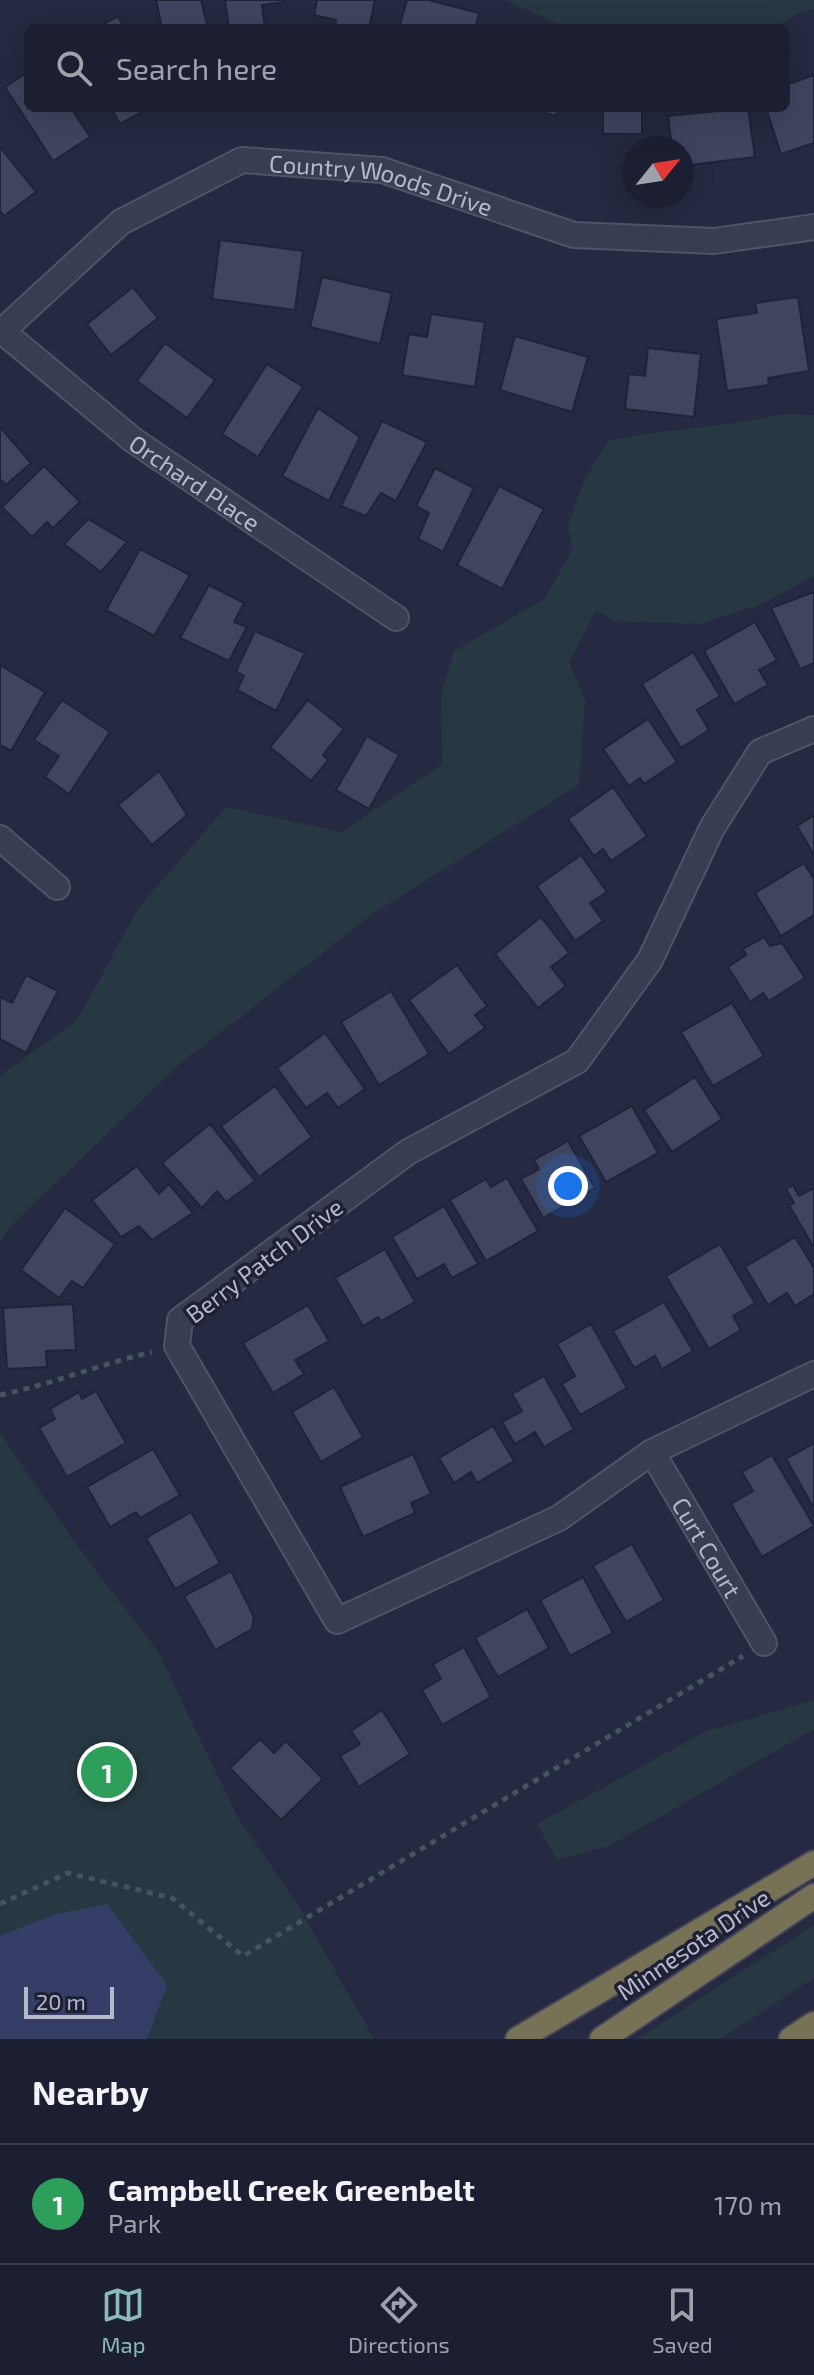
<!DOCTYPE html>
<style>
body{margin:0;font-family:"Exo 2",sans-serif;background:#252739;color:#f1f3f6}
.compass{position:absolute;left:622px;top:136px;width:72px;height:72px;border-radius:50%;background:#1c1f31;box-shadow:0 8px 32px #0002;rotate:60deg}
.scale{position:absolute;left:24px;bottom:20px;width:90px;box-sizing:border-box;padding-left:8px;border:4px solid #b6b8cb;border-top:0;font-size:22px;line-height:28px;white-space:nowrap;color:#b6b8cb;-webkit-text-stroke:6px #1e2136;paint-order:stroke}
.you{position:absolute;left:568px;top:1186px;width:28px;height:28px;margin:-20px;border:6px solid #fff;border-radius:50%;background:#1a73e8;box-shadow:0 0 0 12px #1a73e833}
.badge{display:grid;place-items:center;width:52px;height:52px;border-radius:50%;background:#8bbbb9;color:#fff;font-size:26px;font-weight:700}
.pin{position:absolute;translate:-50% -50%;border:4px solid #fff;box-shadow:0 2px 8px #0006}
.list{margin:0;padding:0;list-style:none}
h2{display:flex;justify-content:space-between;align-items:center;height:104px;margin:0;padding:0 32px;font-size:34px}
h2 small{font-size:26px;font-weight:400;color:#a0a2ab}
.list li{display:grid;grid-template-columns:52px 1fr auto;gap:24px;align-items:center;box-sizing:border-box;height:120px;padding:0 32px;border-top:2px solid #3a3d4d}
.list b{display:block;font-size:30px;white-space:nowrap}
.list p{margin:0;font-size:26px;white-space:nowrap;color:#a0a2ab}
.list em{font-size:26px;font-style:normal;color:#a0a2ab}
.icon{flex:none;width:44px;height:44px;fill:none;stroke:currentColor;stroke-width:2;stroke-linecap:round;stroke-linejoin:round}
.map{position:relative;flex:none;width:814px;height:2039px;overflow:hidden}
.search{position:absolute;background:#1c1f31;box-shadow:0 8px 32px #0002;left:24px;right:24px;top:24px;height:88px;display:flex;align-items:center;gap:20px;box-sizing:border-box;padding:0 28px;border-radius:12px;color:#a0a2ab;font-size:30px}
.sheet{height:224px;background:#1c1f31}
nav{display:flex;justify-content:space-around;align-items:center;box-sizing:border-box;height:112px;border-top:2px solid #3a3d4d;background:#1c1f31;font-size:22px;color:#a0a2ab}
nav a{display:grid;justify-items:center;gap:4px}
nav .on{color:#8bbbb9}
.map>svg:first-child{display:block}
.green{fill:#273842}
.water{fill:#363e67}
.building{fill:#3f445f;stroke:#202338;stroke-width:2}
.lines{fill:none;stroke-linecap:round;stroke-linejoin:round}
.street-casing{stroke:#515468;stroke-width:28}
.highway-casing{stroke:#414458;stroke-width:28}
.path{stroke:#45555f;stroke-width:5;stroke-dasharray:6 6;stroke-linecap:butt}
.street{stroke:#393d51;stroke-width:24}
.highway{stroke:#777256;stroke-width:24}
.labels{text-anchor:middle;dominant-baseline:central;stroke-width:7;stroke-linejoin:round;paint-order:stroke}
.street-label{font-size:24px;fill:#b6b8cb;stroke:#1e2136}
</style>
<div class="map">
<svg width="814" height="2039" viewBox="0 0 814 2039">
<rect width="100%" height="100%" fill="#252941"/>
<g class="green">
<polygon points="505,0 814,0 814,9 799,13 776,28 578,28 556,23"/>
<path d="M783,414L814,415V576L760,605L700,624L614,621L596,610L569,663L585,699L579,785L374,913L179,1065L11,1226L0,1243V1076L77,1020L139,907L226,807L341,832L442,764L441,694L454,651L544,599L572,550L568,525L584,480L609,440C667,429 725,427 783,414Z"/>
<polygon points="0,1433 83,1554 158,1651 237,1816 298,1905 374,2039 0,2039"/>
<polygon points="814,1700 814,1729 609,1846 557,1860 537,1824 704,1732"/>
<polygon points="814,1925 814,1978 721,2039 637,2039"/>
</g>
<polygon class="water" points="107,1904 167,1985 147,2039 0,2039 0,1936 53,1915"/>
<g class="building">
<polygon points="156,0 201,0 208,28 162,28"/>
<polygon points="225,0 285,0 285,2 262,5 265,28 229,28"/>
<polygon points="317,0 375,0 369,28 335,28 336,20 314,15"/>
<polygon points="407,0 428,0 479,13 475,28 399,28"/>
<polygon points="118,16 124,28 96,28"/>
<polygon points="28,72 28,108 71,108 90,137 53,161 5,87"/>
<polygon points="814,75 814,143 781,154 766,108 786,108 786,85"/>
<polygon points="111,108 140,108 142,112 120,124"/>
<polygon points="527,108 558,108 556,116"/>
<rect x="603" y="108" width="39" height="26"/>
<polygon points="748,108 755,157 682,166 682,148 672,148 668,116"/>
<polygon points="0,147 36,192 4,216 0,211"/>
<polygon points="220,240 303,251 295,310 212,299"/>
<polygon points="322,277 392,293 380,344 310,327"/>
<polygon points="133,287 158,318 111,355 87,324"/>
<polygon points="798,297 809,371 768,378 769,385 727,391 716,319 757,313 755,303"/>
<polygon points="431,314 485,322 475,387 402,375 409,334 427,337"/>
<polygon points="515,336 588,357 572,412 500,390"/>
<polygon points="165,343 215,380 187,418 137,381"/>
<polygon points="648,348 701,354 694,417 625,409 629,374 645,376"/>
<polygon points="267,364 303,387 258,457 222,434"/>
<polygon points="318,408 360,437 329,501 282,476"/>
<polygon points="382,421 427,442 396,501 381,493 366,516 341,506"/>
<polygon points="0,427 31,463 6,485 0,479"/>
<polygon points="44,466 80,502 53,528 47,522 32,537 2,507"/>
<polygon points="435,468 474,488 443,552 418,539 429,513 416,506"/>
<polygon points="499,486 544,509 502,589 457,565"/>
<polygon points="88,519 127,542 101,572 64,544"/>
<polygon points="140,549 190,575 154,636 106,610"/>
<polygon points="209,585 244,603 234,622 247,627 229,661 180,638"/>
<polygon points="814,592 814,663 800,669 771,608"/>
<polygon points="755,622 777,660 759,670 768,685 734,704 704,651"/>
<polygon points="255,631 305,653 276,711 237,690 244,676 236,671"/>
<polygon points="693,652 720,696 697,710 709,730 681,748 642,684"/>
<polygon points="0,665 45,692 11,751 0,745"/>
<polygon points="62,700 110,732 69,794 45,777 59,756 34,740"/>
<polygon points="308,700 344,729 323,755 328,760 311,781 270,747"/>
<polygon points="648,719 677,762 644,784 640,778 629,786 603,749"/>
<polygon points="367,736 399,755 369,809 336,790"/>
<polygon points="159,771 187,815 152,845 118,805"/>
<polygon points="613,787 647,836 611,861 603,849 594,856 568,819"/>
<polygon points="814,815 814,855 797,826"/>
<polygon points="581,855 607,892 590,903 603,921 575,941 537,886"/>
<polygon points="804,863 814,879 814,915 781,936 755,893"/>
<polygon points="541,917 569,953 551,967 566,986 538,1008 495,954"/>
<polygon points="764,937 770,946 782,943 805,978 769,1001 763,993 750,1002 728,967 746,955 743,949"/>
<polygon points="457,965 487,1006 475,1015 485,1028 449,1054 409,1000"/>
<polygon points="26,975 58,991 26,1053 0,1039 0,997 12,1003"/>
<polygon points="391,991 429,1054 379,1085 341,1022"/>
<polygon points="732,1003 764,1056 713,1086 681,1032"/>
<polygon points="325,1033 365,1089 338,1108 327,1093 306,1108 277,1068"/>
<polygon points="695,1077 722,1119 672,1152 644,1110"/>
<polygon points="275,1086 312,1137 259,1177 221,1126"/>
<polygon points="632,1106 658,1153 606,1182 579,1136"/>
<polygon points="210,1124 255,1181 226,1202 217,1191 202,1208 162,1163"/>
<polygon points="568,1141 595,1188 543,1218 521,1179 539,1169 534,1160"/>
<polygon points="137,1166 159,1194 169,1184 193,1213 152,1240 139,1226 121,1237 92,1200"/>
<polygon points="507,1178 538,1231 486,1261 450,1200 486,1179 491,1187"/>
<polygon points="793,1185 799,1196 814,1188 814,1248 789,1205 794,1203 786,1189"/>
<polygon points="444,1206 478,1264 452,1278 444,1264 417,1279 392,1237"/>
<polygon points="65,1208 115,1244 83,1288 72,1281 59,1298 21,1270"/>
<polygon points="795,1237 814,1268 814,1294 795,1306 787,1293 768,1305 745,1267"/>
<polygon points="720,1244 755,1303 733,1316 741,1330 709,1349 666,1276"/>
<polygon points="385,1249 415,1302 381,1321 378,1317 363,1326 335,1278"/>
<polygon points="664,1302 693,1351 662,1369 655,1356 634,1368 613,1331"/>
<polygon points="73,1304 76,1350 46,1351 47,1367 7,1369 3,1308"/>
<polygon points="308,1305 329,1341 295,1360 304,1374 273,1393 243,1343"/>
<polygon points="591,1324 627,1388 580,1415 562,1384 575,1376 557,1344"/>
<polygon points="544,1376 574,1429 544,1447 535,1432 515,1444 502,1422 522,1411 512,1394"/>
<polygon points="334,1387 363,1437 321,1462 292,1412"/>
<polygon points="96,1391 126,1443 67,1477 39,1428 55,1419 50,1409 79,1392 82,1399"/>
<polygon points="493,1426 514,1461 477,1483 471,1472 454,1483 439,1458"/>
<polygon points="814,1443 814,1504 812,1505 786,1459"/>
<polygon points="153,1449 180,1495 140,1518 136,1512 110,1527 87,1487"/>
<polygon points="413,1454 431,1494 411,1503 415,1513 363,1537 340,1487"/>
<polygon points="772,1455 814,1526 762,1557 731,1504 753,1491 742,1472"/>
<polygon points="191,1512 220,1563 175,1589 146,1538"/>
<polygon points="632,1544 664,1600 626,1622 593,1566"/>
<polygon points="231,1571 254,1617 252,1629 215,1650 184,1596"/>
<polygon points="583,1577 613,1633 570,1656 540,1600"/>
<polygon points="527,1609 549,1648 498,1677 475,1638"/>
<polygon points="464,1647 491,1697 442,1725 422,1690 441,1679 433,1664"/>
<polygon points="382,1710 410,1754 359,1787 340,1756 360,1744 351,1731"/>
<polygon points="260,1739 274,1753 286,1741 323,1779 281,1820 230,1768"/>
</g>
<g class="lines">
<defs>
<g id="street">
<path id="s1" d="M3,332L133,440L396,618"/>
<path id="s2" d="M0,333L121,222L242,160L382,170L574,235L714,241L814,227"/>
<polyline points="814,729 760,752 712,828 650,960 577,1061 408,1152 180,1320 177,1346 337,1621 559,1518 652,1452 814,1374"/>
<polyline points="0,838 57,887"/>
<path id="s3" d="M652,1452L764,1643"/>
</g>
<g id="highway">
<polyline points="518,2039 814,1863"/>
<polyline points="602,2039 814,1896"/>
<polyline points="791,2039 814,2024"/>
</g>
</defs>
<use href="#street" class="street-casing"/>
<use href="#highway" class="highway-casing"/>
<g class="path">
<path d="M0,1395C52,1384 101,1364 152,1352"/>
<polyline points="0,1904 68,1873 172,1898 243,1956 743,1656"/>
</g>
<use href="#street" class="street"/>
<use href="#highway" class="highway"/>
</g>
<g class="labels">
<g class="street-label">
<text stroke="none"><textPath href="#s2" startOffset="442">Country Woods Drive</textPath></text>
<text stroke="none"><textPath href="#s1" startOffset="244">Orchard Place</textPath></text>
<text transform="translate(264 1260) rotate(-37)">Berry Patch Drive</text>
<text stroke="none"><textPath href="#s3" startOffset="110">Curt Court</textPath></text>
<text transform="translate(693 1944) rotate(-34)">Minnesota Drive</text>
</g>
</g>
</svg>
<svg class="compass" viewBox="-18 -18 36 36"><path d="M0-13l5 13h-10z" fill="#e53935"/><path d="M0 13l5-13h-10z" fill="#a0a2ab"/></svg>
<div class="scale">20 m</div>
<div class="you"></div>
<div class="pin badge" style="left:107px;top:1772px;background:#2e9e5b">1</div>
<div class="search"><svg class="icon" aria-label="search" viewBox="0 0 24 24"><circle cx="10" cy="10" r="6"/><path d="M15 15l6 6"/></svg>Search here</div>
</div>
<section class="sheet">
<h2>Nearby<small></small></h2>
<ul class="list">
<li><span class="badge" style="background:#2e9e5b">1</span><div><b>Campbell Creek Greenbelt</b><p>Park</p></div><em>170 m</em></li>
</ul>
</section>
<nav>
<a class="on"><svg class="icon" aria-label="map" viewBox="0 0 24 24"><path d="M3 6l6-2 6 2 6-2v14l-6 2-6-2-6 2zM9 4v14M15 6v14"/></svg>Map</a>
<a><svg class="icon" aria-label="directions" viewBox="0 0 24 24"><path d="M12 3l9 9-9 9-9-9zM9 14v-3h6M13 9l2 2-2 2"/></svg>Directions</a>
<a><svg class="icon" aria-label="saved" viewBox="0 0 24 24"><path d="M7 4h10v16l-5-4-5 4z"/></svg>Saved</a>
</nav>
